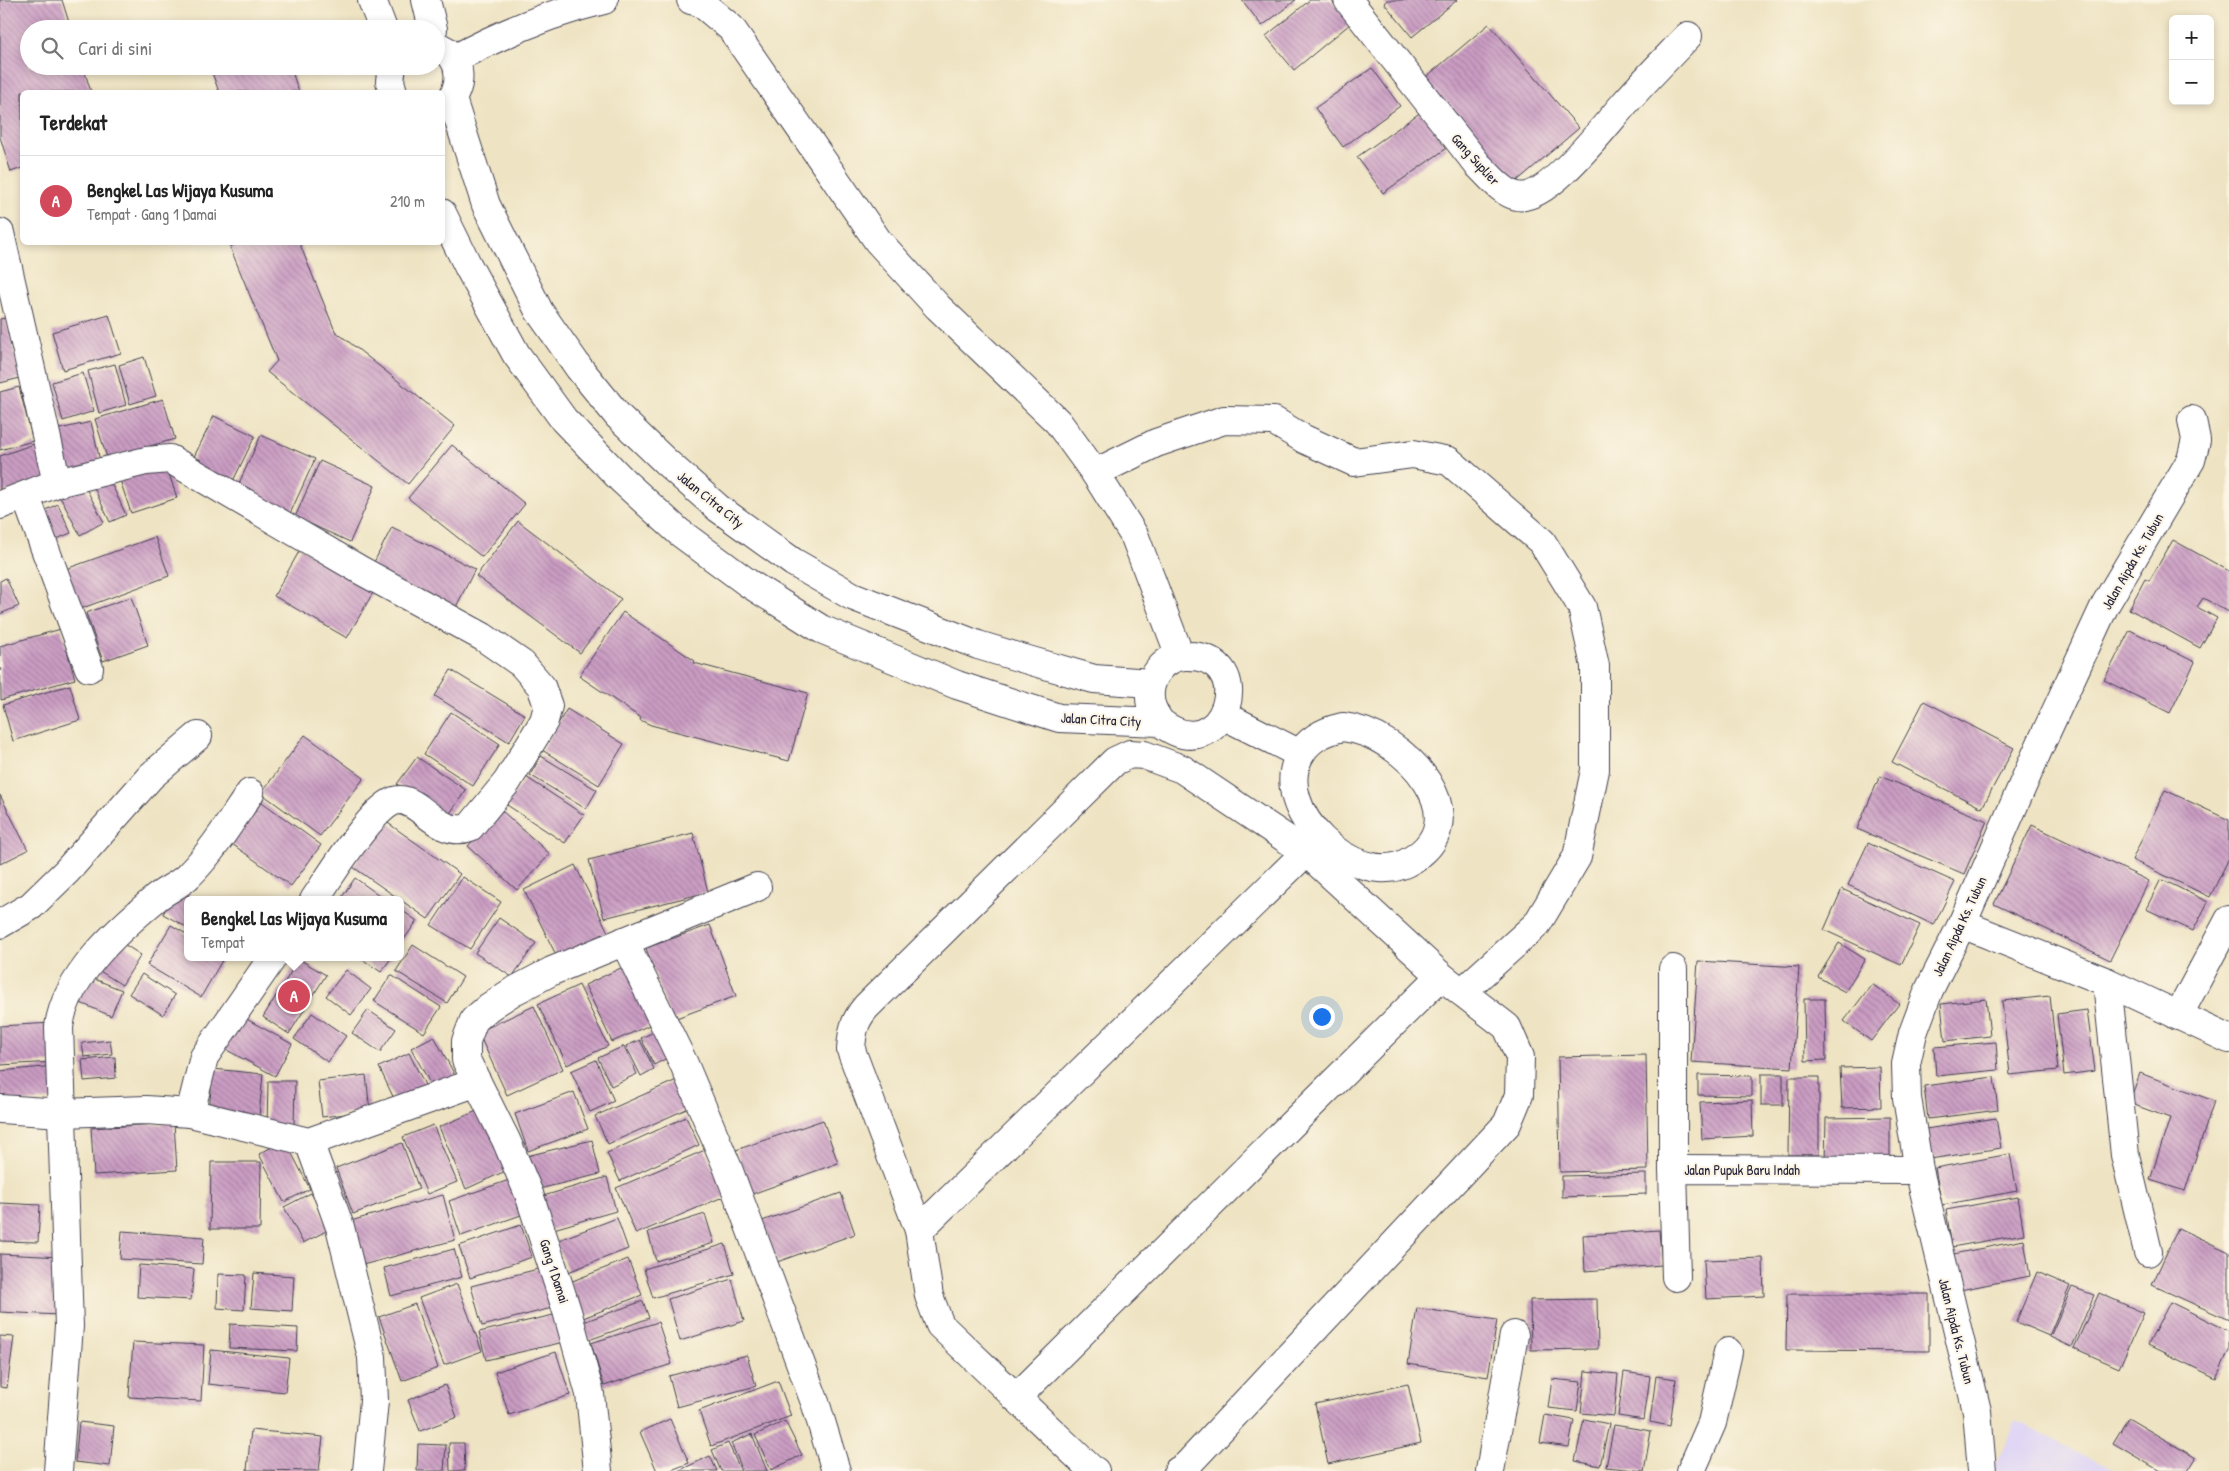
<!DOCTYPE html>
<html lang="id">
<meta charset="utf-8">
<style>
body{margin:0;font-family:"Patrick Hand",sans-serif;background:#f6f6f6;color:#222}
.controls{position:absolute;right:15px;top:15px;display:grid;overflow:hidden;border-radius:8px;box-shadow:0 2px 8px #0003}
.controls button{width:45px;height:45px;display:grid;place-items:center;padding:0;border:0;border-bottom:1px solid #e0e0e0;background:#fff;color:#222;font:25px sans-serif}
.you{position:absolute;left:1321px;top:1016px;width:18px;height:18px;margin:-12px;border:4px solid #fff;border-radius:50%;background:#1a73e8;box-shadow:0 0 0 8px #1a73e833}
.badge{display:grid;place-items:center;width:32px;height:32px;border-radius:50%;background:#d1495b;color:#fff;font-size:16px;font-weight:700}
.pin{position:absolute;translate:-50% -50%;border:2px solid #fff;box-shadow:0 1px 5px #0006}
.popup{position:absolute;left:184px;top:896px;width:220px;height:65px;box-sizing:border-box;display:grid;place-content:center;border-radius:8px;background:#fff;filter:drop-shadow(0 1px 4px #0005);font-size:16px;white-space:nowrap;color:#767676}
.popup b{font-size:19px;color:#222}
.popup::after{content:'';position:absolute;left:50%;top:100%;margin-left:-10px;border:10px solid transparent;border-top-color:#fff}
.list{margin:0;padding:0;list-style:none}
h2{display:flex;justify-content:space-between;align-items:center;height:65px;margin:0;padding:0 20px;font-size:21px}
h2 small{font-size:16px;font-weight:400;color:#767676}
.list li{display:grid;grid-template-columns:32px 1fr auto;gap:15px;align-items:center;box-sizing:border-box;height:90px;padding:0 20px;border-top:1px solid #e0e0e0}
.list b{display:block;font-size:19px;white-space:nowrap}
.list p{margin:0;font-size:16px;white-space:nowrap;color:#767676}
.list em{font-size:16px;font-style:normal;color:#767676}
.icon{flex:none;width:28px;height:28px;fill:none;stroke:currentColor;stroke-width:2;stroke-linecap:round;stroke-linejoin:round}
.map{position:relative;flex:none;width:2229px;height:1471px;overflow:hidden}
.search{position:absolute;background:#fff;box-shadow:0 2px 8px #0003;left:20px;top:20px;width:425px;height:55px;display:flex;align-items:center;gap:12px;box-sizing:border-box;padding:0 18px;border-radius:28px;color:#767676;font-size:19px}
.panel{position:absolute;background:#fff;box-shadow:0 2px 8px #0003;left:20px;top:90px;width:425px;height:155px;border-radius:8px}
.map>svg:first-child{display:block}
.built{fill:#dfd5f5}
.building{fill:url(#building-back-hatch)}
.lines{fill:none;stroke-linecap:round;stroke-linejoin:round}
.minor-casing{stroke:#413f4f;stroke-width:30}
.minor{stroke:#fff;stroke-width:28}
.labels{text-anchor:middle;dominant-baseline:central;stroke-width:4;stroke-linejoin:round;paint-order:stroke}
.street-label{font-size:14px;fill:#22223b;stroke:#fcf5e5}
</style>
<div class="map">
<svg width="2229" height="1471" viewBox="0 0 2229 1471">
<defs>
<pattern id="building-back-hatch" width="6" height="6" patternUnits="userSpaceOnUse" patternTransform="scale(1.25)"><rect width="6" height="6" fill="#ca9cc3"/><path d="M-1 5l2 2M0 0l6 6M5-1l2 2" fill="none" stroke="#a47fa0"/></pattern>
</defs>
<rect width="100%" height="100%" fill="#fcf5e5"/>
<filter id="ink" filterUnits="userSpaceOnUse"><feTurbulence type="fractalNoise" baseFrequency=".02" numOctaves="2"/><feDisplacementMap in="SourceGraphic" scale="10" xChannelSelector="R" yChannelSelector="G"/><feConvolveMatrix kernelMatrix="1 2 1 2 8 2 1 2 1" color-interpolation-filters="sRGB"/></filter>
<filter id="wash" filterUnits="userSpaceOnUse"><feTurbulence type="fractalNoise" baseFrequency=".0096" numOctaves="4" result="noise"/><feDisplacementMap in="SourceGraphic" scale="20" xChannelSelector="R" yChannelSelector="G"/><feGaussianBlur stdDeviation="1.12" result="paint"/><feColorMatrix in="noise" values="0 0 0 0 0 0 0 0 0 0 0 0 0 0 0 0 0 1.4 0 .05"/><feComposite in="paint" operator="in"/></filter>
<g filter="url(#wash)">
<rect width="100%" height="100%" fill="#eee3c2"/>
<polygon class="built" points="2015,1421 2116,1471 1994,1471"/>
<g id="blocks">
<g class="building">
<polygon points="0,0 62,0 71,29 29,29 29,66 83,66 91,92 22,92 22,168 11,172 0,137"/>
<polygon points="1242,0 1296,0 1262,26"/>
<polygon points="1310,0 1331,0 1350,24 1294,70 1266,36"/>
<polygon points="1387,0 1457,0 1412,37 1384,3"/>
<polygon points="1489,24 1579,128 1510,187 1420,82"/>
<polygon points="214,66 290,66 299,92 219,92 210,67"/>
<polygon points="1372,68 1400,106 1343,147 1315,108"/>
<polygon points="1421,112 1447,148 1383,193 1357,157"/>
<polygon points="240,242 299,242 335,331 455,426 408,484 267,372 277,361 230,247"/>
<polygon points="109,315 121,353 63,370 52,332"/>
<polygon points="6,318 20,378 0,383 0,319"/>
<polygon points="144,357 156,396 130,404 119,365"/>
<polygon points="115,364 126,405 99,413 88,371"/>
<polygon points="83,373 94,411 63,421 52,382"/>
<polygon points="19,387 33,441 0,450 0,392"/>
<polygon points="163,399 175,439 107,458 95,419"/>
<polygon points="214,416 255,436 231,485 190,465"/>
<polygon points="91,422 101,465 66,473 55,430"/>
<polygon points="261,435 315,459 289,516 235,492"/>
<polygon points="34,444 46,478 0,494 0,456"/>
<polygon points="452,445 525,504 482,557 408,498"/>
<polygon points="320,461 375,486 350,542 295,517"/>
<polygon points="165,462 177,498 131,513 119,477"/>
<polygon points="107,474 126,515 110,522 91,481"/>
<polygon points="82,481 104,522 80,535 58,493"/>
<polygon points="58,504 71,533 52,541 39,513"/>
<polygon points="518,521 621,599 580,653 476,576"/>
<polygon points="392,527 475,569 453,613 370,570"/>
<polygon points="155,537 169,576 80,609 66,569"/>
<polygon points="2173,540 2229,571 2229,612 2203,598 2197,607 2217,618 2200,648 2129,609 2145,579 2149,581"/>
<polygon points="301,548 375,589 347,638 274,596"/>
<polygon points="6,578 19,606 0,614 0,581"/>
<polygon points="131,597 148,645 103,661 86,613"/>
<polygon points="623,612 695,661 694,663 808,693 789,761 651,725 640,720 641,718 579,676"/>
<polygon points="61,629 75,679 1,700 0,646"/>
<polygon points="2130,630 2195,662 2170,713 2104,680"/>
<polygon points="451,670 525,715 509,742 435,696"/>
<polygon points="70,685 80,720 13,741 3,705"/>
<polygon points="1924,701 2014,748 1982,808 1892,762"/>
<polygon points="567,709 624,744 599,785 542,750"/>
<polygon points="451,712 500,744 473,786 424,754"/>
<polygon points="305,735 364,778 320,836 261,793"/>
<polygon points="541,756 597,790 586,809 530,775"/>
<polygon points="417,757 466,790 446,819 397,784"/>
<polygon points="1880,776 1987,821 1964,874 1857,829"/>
<polygon points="526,777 584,815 565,843 507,805"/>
<polygon points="2165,790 2229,820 2229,858 2210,897 2132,860"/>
<polygon points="0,795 28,850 0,864"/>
<polygon points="255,797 321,845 291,886 225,839"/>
<polygon points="501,810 550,854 517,890 468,846"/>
<polygon points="385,821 460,874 428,919 353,867"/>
<polygon points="2032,825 2149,881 2110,960 1994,904"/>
<polygon points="693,833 708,892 604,918 589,860"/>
<polygon points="1868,843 1955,882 1934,925 1848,885"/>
<polygon points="575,865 608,932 557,957 524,890"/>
<polygon points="463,877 501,902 470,949 431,925"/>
<polygon points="355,878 386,900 340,900"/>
<polygon points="2161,879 2208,902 2193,931 2146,909"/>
<polygon points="177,889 196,900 188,900 188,928 163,914"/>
<polygon points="1842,889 1920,925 1901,965 1824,930"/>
<polygon points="400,909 417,921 400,945"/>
<polygon points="499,918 536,943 512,977 475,953"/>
<polygon points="171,925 188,935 188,957 224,957 201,997 147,965"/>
<polygon points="710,925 736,996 671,1020 646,948"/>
<polygon points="119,941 141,955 122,985 100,971"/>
<polygon points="1839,943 1865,959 1845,992 1818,977"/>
<polygon points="413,945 463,977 447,1003 396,971"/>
<polygon points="359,957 392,957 381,972"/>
<polygon points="299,959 326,975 289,1034 263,1017"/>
<polygon points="1698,961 1799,967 1792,1068 1691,1062"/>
<polygon points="627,965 654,1023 612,1042 585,985"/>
<polygon points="346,970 371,989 351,1015 326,996"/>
<polygon points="142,974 175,995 163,1015 129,994"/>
<polygon points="391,975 441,1007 424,1033 374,1001"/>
<polygon points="87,976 122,990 111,1016 76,1001"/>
<polygon points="1872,984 1899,1004 1871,1041 1844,1021"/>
<polygon points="579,985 608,1046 567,1065 538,1004"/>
<polygon points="2050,996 2058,1070 2010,1075 2002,1001"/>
<polygon points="1804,999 1825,999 1826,1060 1805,1061"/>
<polygon points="1986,999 1990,1036 1945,1041 1941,1004"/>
<polygon points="534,1006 563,1069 507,1095 478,1032"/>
<polygon points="368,1010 396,1029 380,1052 352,1033"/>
<polygon points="2087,1010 2095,1071 2064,1075 2057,1014"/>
<polygon points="312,1013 346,1036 328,1062 294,1039"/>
<polygon points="241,1016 292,1044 275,1076 223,1048"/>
<polygon points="52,1023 55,1062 0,1065 0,1026"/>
<polygon points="658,1030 671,1056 654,1065 641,1038"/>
<polygon points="434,1036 457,1079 434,1091 411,1048"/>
<polygon points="110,1040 112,1054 84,1057 82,1043"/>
<polygon points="640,1040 654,1069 641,1076 626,1046"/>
<polygon points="1996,1042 1998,1070 1936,1076 1934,1047"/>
<polygon points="624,1046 637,1074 611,1086 598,1058"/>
<polygon points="409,1053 428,1091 397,1105 379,1067"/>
<polygon points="1646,1055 1648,1170 1560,1172 1558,1057"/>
<polygon points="115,1057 116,1078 84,1081 82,1060"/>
<polygon points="596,1060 614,1101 590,1112 571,1071"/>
<polygon points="56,1066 58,1099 0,1104 0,1071"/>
<polygon points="1880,1067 1881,1107 1842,1108 1840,1068"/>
<polygon points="213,1069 263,1074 259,1116 209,1111"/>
<polygon points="2140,1073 2214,1101 2185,1191 2150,1180 2170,1118 2129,1103"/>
<rect x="1761" y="1074" width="22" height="31"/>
<polygon points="366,1075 370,1111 322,1117 318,1081"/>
<polygon points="1698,1075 1752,1076 1752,1096 1698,1095"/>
<polygon points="1789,1077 1819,1077 1819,1155 1788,1155"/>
<polygon points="1994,1077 1998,1110 1928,1119 1924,1086"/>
<polygon points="679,1079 691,1107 608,1144 595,1116"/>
<polygon points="268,1081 295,1081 294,1126 267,1126"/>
<polygon points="574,1092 588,1129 528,1151 515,1114"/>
<polygon points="1752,1100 1753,1136 1702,1139 1700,1102"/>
<polygon points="484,1108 510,1169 466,1189 439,1127"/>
<polygon points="686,1117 699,1145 620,1181 607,1153"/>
<polygon points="1890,1117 1890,1161 1825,1161 1826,1118"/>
<polygon points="1996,1118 2001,1148 1930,1159 1926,1129"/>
<polygon points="823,1120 838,1163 752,1194 736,1150"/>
<polygon points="174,1123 177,1170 94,1175 91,1128"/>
<polygon points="433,1125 457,1182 427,1194 403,1137"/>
<polygon points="285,1140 310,1189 284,1202 259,1154"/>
<polygon points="592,1140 600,1174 535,1190 527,1156"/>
<polygon points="402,1143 419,1189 353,1214 336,1168"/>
<polygon points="705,1150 725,1196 636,1234 616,1188"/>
<polygon points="2010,1154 2017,1191 1942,1205 1935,1168"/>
<polygon points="211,1162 261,1162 260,1229 210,1229"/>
<polygon points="1646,1174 1646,1194 1562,1197 1562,1176"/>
<polygon points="607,1177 616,1211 550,1230 540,1197"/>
<polygon points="512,1179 524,1214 461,1236 449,1201"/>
<polygon points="311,1193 330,1229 303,1243 284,1207"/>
<polygon points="841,1193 855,1234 777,1262 762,1221"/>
<polygon points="443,1195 455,1240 359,1266 347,1222"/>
<polygon points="2018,1197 2024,1234 1952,1247 1946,1210"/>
<polygon points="0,1203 40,1205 38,1242 0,1241"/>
<polygon points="705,1214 714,1243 656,1261 648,1232"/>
<polygon points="617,1218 628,1249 568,1272 556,1241"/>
<polygon points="521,1225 532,1257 470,1278 459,1246"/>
<polygon points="2178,1228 2229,1252 2229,1320 2152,1285"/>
<polygon points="1659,1230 1662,1265 1585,1271 1583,1235"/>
<polygon points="122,1231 204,1237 202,1264 120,1259"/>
<polygon points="2024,1240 2030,1276 1960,1290 1953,1254"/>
<polygon points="725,1244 734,1274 653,1298 644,1269"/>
<polygon points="454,1249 462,1277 391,1296 384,1268"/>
<polygon points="0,1254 62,1257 59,1315 0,1312"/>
<polygon points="1763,1258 1764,1296 1706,1299 1704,1260"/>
<polygon points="628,1259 642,1295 583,1318 570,1282"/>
<polygon points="139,1265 194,1269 191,1300 137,1297"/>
<polygon points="542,1268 552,1308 482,1326 471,1286"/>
<polygon points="2037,1272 2070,1286 2049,1336 2016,1322"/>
<polygon points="254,1273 294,1276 292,1311 251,1308"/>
<polygon points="218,1274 246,1275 244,1310 217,1308"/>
<polygon points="732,1279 744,1321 680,1341 668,1299"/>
<polygon points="457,1284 482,1351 444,1365 419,1298"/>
<polygon points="2072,1287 2094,1295 2072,1347 2050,1337"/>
<polygon points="2099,1293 2144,1313 2119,1368 2074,1348"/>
<polygon points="1787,1294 1929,1294 1929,1351 1786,1350"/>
<polygon points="1597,1299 1598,1349 1531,1350 1530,1300"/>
<polygon points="643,1301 649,1318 589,1340 583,1322"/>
<polygon points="2170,1302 2229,1331 2229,1351 2216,1378 2148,1345"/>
<polygon points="415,1304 438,1368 402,1381 379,1317"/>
<polygon points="1417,1308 1497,1320 1488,1377 1408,1364"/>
<polygon points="558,1314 564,1342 486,1360 479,1332"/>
<polygon points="658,1322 672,1364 604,1386 591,1343"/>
<polygon points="230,1324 298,1328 297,1351 229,1348"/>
<polygon points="0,1336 14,1337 7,1388 0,1387"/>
<polygon points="133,1342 204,1345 201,1401 129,1397"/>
<polygon points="211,1350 289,1358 285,1392 208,1384"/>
<polygon points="556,1352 570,1395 509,1415 495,1372"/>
<polygon points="747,1355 756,1386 677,1407 669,1376"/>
<polygon points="1585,1371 1618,1374 1614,1416 1581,1413"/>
<polygon points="1624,1372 1650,1376 1644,1420 1618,1416"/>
<polygon points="1656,1376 1676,1379 1670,1426 1650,1422"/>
<polygon points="1552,1379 1581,1382 1577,1411 1548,1408"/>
<polygon points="778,1381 791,1416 711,1446 699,1411"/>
<polygon points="1408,1384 1421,1443 1328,1464 1315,1404"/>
<polygon points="445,1385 457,1417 420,1431 408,1400"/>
<polygon points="1545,1415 1574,1420 1569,1447 1540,1443"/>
<polygon points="2128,1418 2196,1458 2188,1471 2160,1471 2113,1443"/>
<polygon points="670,1419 689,1463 669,1471 657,1471 640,1432"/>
<polygon points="1584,1419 1609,1424 1600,1466 1575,1461"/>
<polygon points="785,1421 802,1455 771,1470 755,1435"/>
<polygon points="79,1422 114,1426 110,1466 75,1462"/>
<polygon points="1614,1425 1651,1431 1644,1471 1606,1467"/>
<polygon points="251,1430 323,1437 319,1471 247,1470"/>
<polygon points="752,1434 767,1471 743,1471 731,1443"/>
<polygon points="449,1443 464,1443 465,1471 450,1471"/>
<polygon points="728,1443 741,1471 721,1471 712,1450"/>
<polygon points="418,1444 446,1445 444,1471 417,1471"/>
<polygon points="710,1456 717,1471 678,1471"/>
</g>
</g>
</g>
<g filter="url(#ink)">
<use href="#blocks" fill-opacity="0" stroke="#413f4f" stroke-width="1"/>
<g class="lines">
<defs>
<g id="minor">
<polyline points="372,0 383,29"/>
<polyline points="426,0 433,29"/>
<polyline points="691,0 700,2 731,28 878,241 938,307 1058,422 1095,473 1135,537 1180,656"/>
<path d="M1348,0L1478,165C1489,175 1502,193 1517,196C1547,203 1606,124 1625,103C1645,80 1667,58 1688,36"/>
<path d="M436,46C465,54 465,93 442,108"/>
<path d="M454,59C499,35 554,12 604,0"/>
<polyline points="392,66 390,81 393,92"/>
<polyline points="452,99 486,205 539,311 579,368 618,416 665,461 718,508 793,562 852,596 978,645 1028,660 1094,679 1151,683"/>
<path d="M442,213L468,266L516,354L564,420L623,481L679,532L748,583L821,629L957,685L1059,718L1160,722C1224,773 1262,654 1186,656C1165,656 1148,677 1150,698C1150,707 1155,714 1160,722"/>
<polyline points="0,233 57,483"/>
<polyline points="1095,473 1156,443 1224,420 1274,421 1304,439 1354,462 1413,454 1449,461 1542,542 1582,607 1595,666 1595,770 1577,857 1537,924 1462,992"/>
<polyline points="26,497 89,668"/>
<path d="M0,505L57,483L146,461L170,459L362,571L483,637L522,664L541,686L548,706L544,721L507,782L470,827C437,840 418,793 394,801C370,810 330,877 314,900"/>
<polyline points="1223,715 1300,754"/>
<path d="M1343,727C1404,733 1485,822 1406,863C1355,889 1269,810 1300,755C1309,738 1325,731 1343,727Z"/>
<polyline points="0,924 31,906 67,871 151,776 198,736"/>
<polyline points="1962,924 2107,982 2229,1039"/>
<polyline points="624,941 684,1064 727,1166 816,1405 836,1471"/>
<polyline points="2107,982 2125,1155 2148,1252"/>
<polyline points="2178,1016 2229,920"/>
<polyline points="477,1082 506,1140 529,1194 567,1311 590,1394 598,1471"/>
<polyline points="0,1109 62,1113 146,1110 190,1113 309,1142 477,1082 466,1060 466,1041 474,1020 489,1007 512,992 552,971 757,887"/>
<polyline points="190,1113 204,1057 273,957"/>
<polyline points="309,1142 340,1227 372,1357 374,1401 367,1471"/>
<polyline points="1673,1169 1673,969"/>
<polyline points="919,1230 1306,852"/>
<polyline points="1676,1277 1673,1169 1919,1170"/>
<polyline points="1016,1398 1441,976"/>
<path d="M58,1471L69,1326L59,1027C65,977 118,930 155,899C165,890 180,885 189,875C213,851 231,821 250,793"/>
<path d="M1095,1471L1090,1468L940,1325L929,1296L919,1230L851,1050C852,1032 854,1021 866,1007L1115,761L1130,754L1144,755L1182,769L1306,852L1441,976L1507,1027L1520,1057L1519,1095L1507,1124L1186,1466L1178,1471"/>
<polyline points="1490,1471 1514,1335"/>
<polyline points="1691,1471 1712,1423 1728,1352"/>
<polyline points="1982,1471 1977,1411 1919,1170 1907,1098 1906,1064 1913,1033 1929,990 1962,924 2038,750 2105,605 2191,460 2196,440 2192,420"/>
</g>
</defs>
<use href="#minor" class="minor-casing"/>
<use href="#minor" class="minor"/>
</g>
</g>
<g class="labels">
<g class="street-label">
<text transform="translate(1476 159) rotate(48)">Gang Suplier</text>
<text transform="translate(711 499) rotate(39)">Jalan Citra City</text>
<text transform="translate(2132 561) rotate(-60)">Jalan Aipda Ks. Tubun</text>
<text transform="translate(1101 719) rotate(3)">Jalan Citra City</text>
<text transform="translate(1959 926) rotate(-65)">Jalan Aipda Ks. Tubun</text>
<text x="1742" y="1169">Jalan Pupuk Baru Indah</text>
<text transform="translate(555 1271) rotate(72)">Gang 1 Damai</text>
<text transform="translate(1957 1331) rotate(76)">Jalan Aipda Ks. Tubun</text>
</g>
</g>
</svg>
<div class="controls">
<button>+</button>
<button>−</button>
</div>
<div class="you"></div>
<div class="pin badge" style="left:294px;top:996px">A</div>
<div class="popup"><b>Bengkel Las Wijaya Kusuma</b>Tempat</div>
<div class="search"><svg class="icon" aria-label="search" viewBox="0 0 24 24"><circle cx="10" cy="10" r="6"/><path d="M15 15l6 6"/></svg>Cari di sini</div>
<section class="panel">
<h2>Terdekat<small></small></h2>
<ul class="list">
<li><span class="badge">A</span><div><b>Bengkel Las Wijaya Kusuma</b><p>Tempat · Gang 1 Damai</p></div><em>210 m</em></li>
</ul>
</section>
</div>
